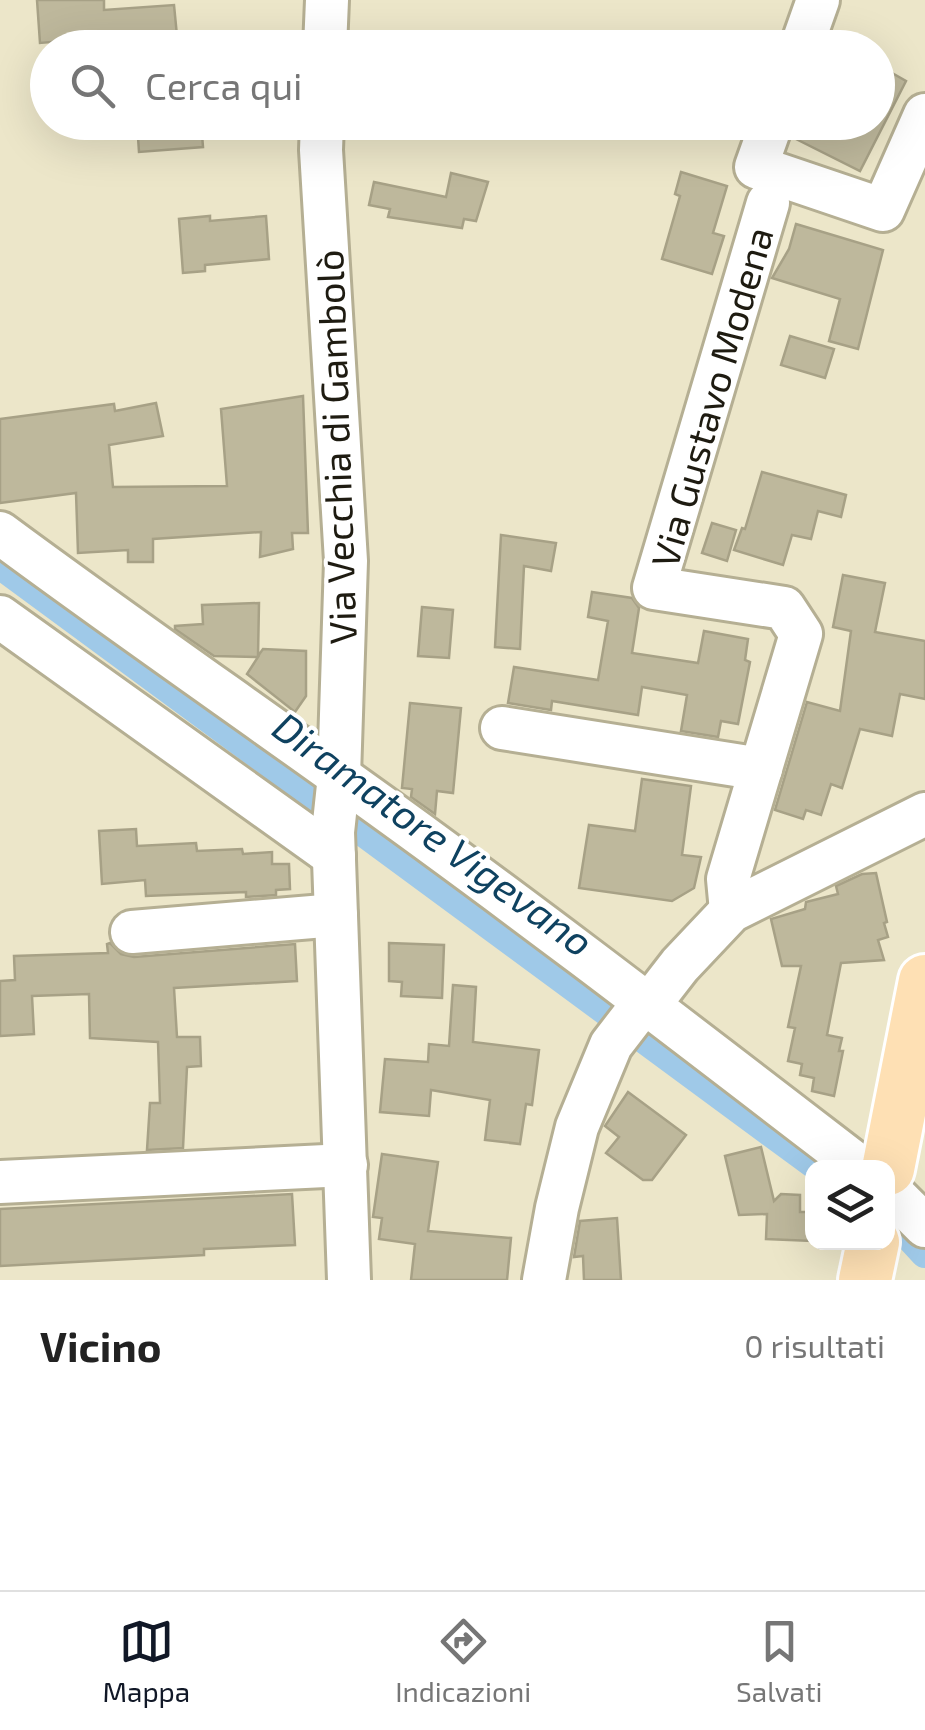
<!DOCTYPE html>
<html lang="it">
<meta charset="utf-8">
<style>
body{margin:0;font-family:"Exo 2",sans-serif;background:#f6f6f6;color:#222}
.controls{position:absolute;right:30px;bottom:30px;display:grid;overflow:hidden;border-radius:20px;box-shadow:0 10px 40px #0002}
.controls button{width:90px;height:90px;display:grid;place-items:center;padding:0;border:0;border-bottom:2px solid #e0e0e0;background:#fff;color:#222;font:50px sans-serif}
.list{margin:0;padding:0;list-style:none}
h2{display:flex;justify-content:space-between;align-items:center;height:130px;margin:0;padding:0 40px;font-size:42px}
h2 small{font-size:32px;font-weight:400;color:#767676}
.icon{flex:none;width:55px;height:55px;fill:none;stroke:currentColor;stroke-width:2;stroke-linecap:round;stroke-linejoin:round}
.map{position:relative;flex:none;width:925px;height:1280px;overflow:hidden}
.search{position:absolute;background:#fff;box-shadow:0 10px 40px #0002;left:30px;right:30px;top:30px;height:110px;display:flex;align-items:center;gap:25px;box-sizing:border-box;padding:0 35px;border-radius:55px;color:#767676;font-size:38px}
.sheet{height:310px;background:#fff}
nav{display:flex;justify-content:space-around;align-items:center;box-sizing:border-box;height:140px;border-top:2px solid #e0e0e0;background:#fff;font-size:28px;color:#767676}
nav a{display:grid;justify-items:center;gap:5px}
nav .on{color:#111827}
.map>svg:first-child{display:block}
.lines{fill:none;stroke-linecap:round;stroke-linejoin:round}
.canal{stroke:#9fc9e8;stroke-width:30}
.building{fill:#beb89c;stroke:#a7a186;stroke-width:2.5}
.minor-casing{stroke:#b5af93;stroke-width:48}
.major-casing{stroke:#fff;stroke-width:58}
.minor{stroke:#fff;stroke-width:42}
.major{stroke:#fee0b4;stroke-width:52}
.labels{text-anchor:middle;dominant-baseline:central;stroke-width:8;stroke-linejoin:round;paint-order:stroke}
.street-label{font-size:38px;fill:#1e1b11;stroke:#fff}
.water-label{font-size:40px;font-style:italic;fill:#0f4260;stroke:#fff}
</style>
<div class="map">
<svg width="925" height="1280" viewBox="0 0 925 1280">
<rect width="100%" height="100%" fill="#ece6c9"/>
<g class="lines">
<g class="canal">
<polyline points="0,564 820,1168"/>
<polyline points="913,1240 925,1253"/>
</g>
</g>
<g class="building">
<polygon points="37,0 104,0 104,10 174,5 178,46 100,48 99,38 40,43"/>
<polygon points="878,65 906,81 860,171 796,139 804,122 878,122"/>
<polygon points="137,122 201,122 203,147 139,152"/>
<polygon points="681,172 727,186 713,233 724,236 712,274 662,259 680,196 675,194"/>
<polygon points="451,173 488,182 476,221 464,219 462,228 388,217 390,209 369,205 374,182 446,197"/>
<polygon points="210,216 210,221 266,216 269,259 205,265 205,271 183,273 179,219"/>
<polygon points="796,224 883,250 858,349 829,341 840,299 772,278 789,249"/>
<polygon points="790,336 834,349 825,378 781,365"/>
<polygon points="303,396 308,533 292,533 293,549 260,557 261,532 153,539 153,562 128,562 128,550 78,553 76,493 0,503 0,419 114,404 115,411 156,403 163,436 109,445 113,487 227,486 221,409"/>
<polygon points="762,472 846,495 841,517 818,511 811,539 792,535 783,565 734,550 742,528 745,529"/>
<polygon points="712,523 736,530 727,561 702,553"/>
<polygon points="501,535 556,543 551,571 524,566 520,649 495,647"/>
<polygon points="843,575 885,583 875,632 925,641 925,699 900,694 892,736 860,729 842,788 831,784 821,815 806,810 803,819 775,810 807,702 840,711 851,631 833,627"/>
<polygon points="592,592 632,598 639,608 632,653 698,663 704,631 748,639 745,660 750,662 738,724 721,721 718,737 681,731 687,695 642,687 638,715 552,701 551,710 508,703 514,667 598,680 608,621 588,617"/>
<polygon points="259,603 258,656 263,649 306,651 306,696 295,712 247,674 258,657 214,656 175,629 175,626 203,624 202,605"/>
<polygon points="422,607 453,610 449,658 418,656"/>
<polygon points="410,703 461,708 453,793 437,791 435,814 411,797 412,789 402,788"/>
<polygon points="642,779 691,786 682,855 701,857 694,888 672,901 579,888 589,825 635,831"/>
<polygon points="136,829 137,846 196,843 197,851 242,849 243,854 272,852 272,864 289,864 290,889 276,890 276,895 246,897 246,892 146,896 145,880 102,884 99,831"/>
<polygon points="876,873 887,922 884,923 888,937 878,940 884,960 841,963 827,1035 842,1038 839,1051 843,1051 834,1096 812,1091 814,1078 800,1075 802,1064 788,1061 795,1028 788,1027 801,966 782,966 771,919 805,909 806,902 838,894 836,886 862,874"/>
<polygon points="110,943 121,954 134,957 295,944 297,981 174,988 177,1037 200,1037 201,1066 187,1067 183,1148 147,1150 150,1103 160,1103 158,1042 90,1038 89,994 32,996 34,1034 0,1036 0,981 15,980 14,956 108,953 107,944"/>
<polygon points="389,943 444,945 442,998 401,996 402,982 389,981"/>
<polygon points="453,985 476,987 473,1042 539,1050 532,1105 526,1104 520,1144 485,1140 490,1100 431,1090 429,1116 380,1112 385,1059 428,1062 429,1044 449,1046"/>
<polygon points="628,1092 686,1135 652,1180 643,1180 606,1153 619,1137 605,1126"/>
<polygon points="761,1147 774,1201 781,1194 800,1195 800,1212 812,1212 812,1241 766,1239 767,1214 739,1215 725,1156"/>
<polygon points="382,1154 438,1162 428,1231 511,1238 507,1280 411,1280 415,1244 379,1239 382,1218 373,1217"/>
<polygon points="292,1194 295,1245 204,1249 204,1255 0,1266 0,1209"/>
<polygon points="617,1218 621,1280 584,1280 583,1256 574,1257 580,1221"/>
</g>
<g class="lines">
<defs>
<g id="minor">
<polyline points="325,48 327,0"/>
<polyline points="801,48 818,0"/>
<polyline points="322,122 321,150 346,561 339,776 333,832 349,1280"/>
<polyline points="772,122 756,167 883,210 925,115"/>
<path d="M0,533C112,616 226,695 339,776C516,902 688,1035 861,1168"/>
<polyline points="0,617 334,856"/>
<polyline points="502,728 761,769"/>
<polyline points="731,911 728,879 801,634 784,608 654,588 768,203"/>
<polyline points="132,932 336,915"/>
<polyline points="0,1182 346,1165"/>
<polyline points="888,1189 925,1226"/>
<polyline points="544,1280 557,1208 577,1127 611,1045 638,1010 649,1005 680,965 731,911 925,814"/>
</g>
<g id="major">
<polyline points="888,1169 925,981"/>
<polyline points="865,1280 873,1242"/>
</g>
</defs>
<use href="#minor" class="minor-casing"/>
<use href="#major" class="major-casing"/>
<use href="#minor" class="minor"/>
<use href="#major" class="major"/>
</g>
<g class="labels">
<g class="street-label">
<text transform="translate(711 397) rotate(-74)">Via Gustavo Modena</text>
<text transform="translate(335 447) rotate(-92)">Via Vecchia di Gambolò</text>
</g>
<g class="water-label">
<text transform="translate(434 833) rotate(36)">Diramatore Vigevano</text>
</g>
</g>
</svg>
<div class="controls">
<button><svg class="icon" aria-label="layers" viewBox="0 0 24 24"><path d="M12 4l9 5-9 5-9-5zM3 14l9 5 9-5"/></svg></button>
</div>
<div class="search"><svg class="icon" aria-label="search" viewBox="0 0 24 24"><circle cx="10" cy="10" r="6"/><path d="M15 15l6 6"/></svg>Cerca qui</div>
</div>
<section class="sheet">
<h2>Vicino<small>0 risultati</small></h2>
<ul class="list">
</ul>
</section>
<nav>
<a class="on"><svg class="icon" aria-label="map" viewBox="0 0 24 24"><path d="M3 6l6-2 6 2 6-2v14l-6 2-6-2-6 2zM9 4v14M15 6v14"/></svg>Mappa</a>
<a><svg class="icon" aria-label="directions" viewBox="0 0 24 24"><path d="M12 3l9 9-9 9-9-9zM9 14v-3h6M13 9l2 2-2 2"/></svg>Indicazioni</a>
<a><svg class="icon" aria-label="saved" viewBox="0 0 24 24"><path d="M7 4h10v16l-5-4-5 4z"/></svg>Salvati</a>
</nav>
